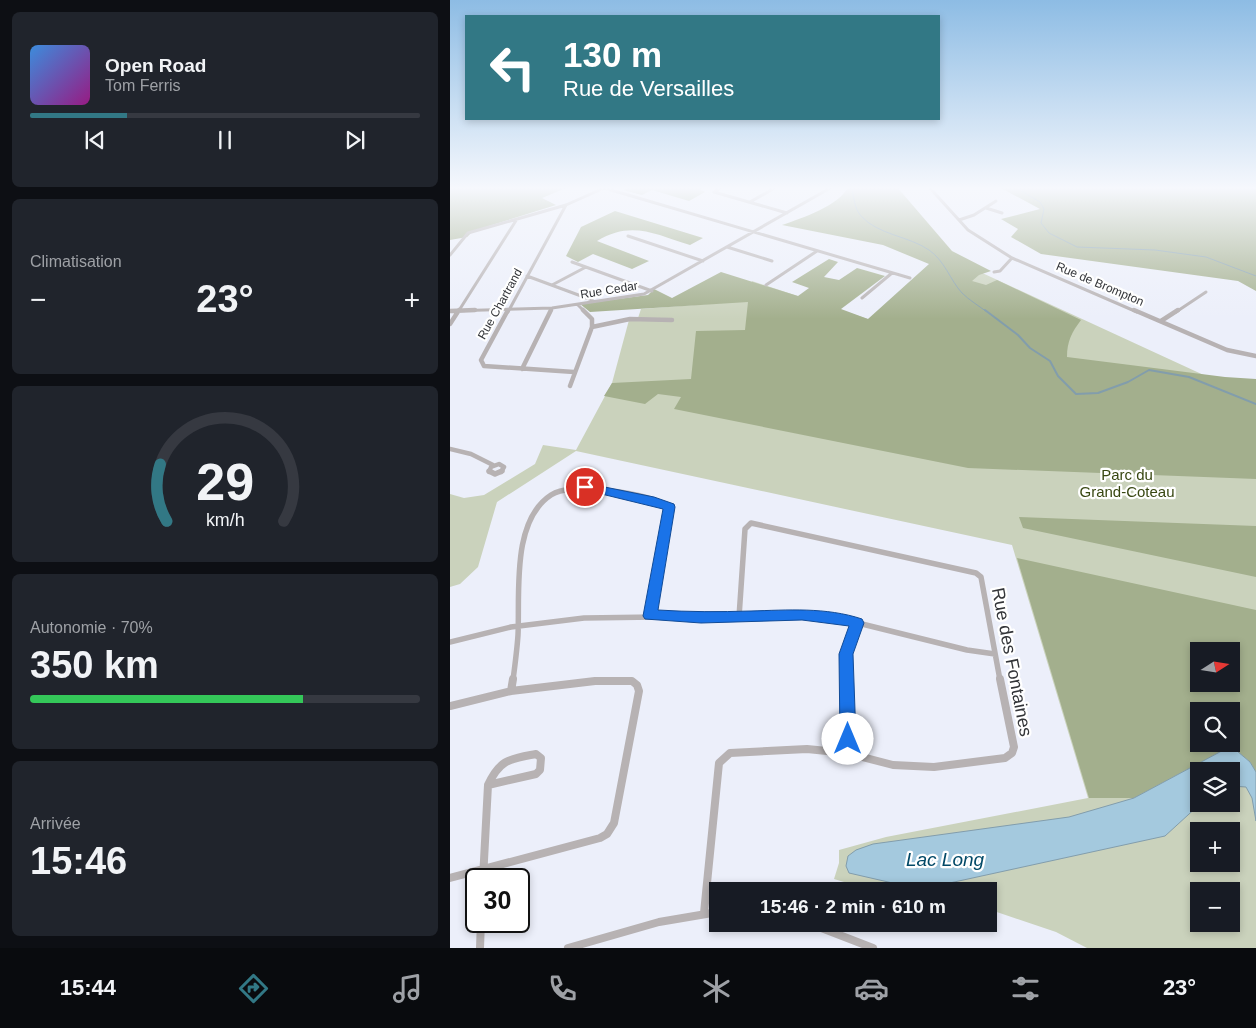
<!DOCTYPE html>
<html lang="fr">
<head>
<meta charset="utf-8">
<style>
	:root { --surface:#171b24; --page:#20242c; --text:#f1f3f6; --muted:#9ea1a6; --line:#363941; --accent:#327885 }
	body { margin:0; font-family:Helvetica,sans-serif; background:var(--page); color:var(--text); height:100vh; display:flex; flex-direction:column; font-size:19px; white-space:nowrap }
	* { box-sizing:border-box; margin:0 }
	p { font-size:16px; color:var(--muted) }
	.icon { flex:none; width:28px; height:28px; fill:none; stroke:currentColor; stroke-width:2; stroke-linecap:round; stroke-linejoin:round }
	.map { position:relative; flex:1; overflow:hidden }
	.panel { display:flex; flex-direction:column; gap:12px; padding:12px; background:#0d0f14; width:450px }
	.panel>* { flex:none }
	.hud { position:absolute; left:15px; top:15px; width:475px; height:105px; border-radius:0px; box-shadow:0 2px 8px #0003; background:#327885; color:#fff; overflow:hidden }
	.needle { width:32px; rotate:78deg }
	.tools { position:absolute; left:740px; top:642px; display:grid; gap:10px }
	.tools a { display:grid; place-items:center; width:50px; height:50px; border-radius:0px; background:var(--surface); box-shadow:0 2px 8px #0003; font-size:25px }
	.speed { position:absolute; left:15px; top:868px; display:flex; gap:10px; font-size:25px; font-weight:700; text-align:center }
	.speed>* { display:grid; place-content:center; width:65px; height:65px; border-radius:50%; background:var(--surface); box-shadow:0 2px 8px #0003; line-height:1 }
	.speed .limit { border:2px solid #111; border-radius:8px; background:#fff; color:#111 }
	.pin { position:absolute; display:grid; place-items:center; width:42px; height:42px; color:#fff; margin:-21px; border:2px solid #fff; border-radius:50%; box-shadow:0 1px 5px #0007 }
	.me { position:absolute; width:55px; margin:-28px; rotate:0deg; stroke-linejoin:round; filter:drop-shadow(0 0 4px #0008) }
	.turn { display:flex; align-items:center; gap:18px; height:105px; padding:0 15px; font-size:22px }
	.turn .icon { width:65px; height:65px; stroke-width:2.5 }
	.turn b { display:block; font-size:35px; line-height:42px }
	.big { font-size:38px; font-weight:700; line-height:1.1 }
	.panel .widget { flex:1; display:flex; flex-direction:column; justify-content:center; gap:8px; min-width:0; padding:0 18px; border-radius:8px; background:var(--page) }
	.panel .dial { align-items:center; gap:0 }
	.dial svg { height:130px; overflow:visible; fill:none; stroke:var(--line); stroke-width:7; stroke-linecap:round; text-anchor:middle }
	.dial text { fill:var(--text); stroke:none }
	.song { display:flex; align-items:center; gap:15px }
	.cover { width:60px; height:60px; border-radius:8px; background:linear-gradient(135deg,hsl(210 70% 55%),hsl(310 70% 35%)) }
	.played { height:5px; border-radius:2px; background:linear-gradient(90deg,var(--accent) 25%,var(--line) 25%) }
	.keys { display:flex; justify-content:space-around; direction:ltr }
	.heat { display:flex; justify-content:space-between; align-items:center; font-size:28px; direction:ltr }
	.charge { height:8px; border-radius:4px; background:linear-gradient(90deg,#34c759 70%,var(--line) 0) }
	.trip { position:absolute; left:259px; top:882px; width:288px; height:50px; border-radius:0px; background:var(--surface); box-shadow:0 2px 8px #0003; font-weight:700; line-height:50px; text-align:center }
	.tab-bar { display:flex; height:80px; justify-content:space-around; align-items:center; background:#090b0e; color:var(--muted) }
	.tab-bar .icon { width:35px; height:35px }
	.tab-bar .on { color:var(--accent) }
	.tab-bar b { font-size:22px; color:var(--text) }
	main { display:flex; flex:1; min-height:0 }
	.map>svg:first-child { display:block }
	.green { fill:#cad2bc; fill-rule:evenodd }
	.forest { fill:#a3af8d; fill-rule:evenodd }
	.water { fill:#a4c9de; stroke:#829dac }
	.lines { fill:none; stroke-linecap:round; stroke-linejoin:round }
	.stream-far1 { stroke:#829dac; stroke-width:1 }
	.stream { stroke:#829dac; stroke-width:2 }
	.street-far3 { stroke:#b7b2b3; stroke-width:3 }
	.street-far2 { stroke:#b7b2b3; stroke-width:4.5 }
	.street-far1 { stroke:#b7b2b3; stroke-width:5.5 }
	.street { stroke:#b7b2b3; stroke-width:8 }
	.route { fill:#1a73e8; stroke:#114b97 }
	.labels { text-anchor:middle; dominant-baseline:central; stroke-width:4.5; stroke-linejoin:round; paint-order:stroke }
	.far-street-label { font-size:12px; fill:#333539; stroke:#fff }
	.park-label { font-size:15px; fill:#384711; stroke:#fff }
	.near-street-label { font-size:18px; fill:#333539; stroke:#fff }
	.near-water-label { font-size:19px; font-style:italic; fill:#024967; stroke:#fff }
</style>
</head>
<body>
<main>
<section class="panel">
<div class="widget">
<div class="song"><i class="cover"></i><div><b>Open Road</b><p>Tom Ferris</p></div></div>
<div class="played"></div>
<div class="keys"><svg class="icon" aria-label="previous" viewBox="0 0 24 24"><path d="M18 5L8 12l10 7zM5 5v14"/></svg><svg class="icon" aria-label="pause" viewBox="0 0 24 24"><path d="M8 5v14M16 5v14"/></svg><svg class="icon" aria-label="next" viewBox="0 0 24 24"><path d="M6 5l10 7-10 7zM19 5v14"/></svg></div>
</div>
<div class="widget"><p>Climatisation</p>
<div class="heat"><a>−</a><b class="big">23°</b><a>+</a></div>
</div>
<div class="widget dial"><svg viewBox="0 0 100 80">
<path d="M14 69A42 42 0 1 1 86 69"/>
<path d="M14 69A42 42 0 0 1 10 34" stroke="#327885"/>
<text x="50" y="56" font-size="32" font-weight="700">29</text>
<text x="50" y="72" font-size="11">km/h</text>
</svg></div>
<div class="widget"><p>Autonomie · 70%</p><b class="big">350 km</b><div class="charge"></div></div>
<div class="widget"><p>Arrivée</p><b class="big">15:46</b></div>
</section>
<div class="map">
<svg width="806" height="948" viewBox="0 0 806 948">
	<rect width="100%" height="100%" fill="#eceffa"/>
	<path class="green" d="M502,259L758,377L806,381V948H637L606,932L538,909V891H485L475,888L462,891H424L384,879L389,863V850L436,837L638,798L562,545L126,451L47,502L28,567L10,584L0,587V494L14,498L34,495L85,464L93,445L126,450L162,383L179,320L188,318L191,309L298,301L302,281L418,319ZM749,651H781V684H749ZM749,711H781V744H749ZM749,771H781V804H749ZM749,831H781V864H749ZM749,891H781V924H749Z"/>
	<path class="forest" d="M0,187H112L116,188L92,198L106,205L23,231L17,237L0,240Z
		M180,187H253L250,189L255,192L239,201L202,190L192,195L173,190Z
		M398,187H447L502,251L541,271L529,275L522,281L536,285L547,280L631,320C622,332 617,341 617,357L775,377L806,379V479L518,468L224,409L231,397L208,394L195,404L154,396L162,383L241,379L246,331L295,330L298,302L140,312L130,304L198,295L204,289L222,298L271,272L348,296L359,288L342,282L379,259L388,262L374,277L389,280L407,268L435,276L391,309L418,319L479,264L433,245L332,225C352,218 389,206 398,187Z
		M549,187H806V291L788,281L591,254L561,237L568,229L551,219L590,209Z
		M165,211L253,238L240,245C205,234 181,220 147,241L199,261L182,269L143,254L128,262L116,256L131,227Z
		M569,517L806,526V577L573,528Z
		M567,558L806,610V772L800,762L781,746L684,798H639ZM749,651H781V684H749ZM749,711H781V744H749Z"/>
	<path class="water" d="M781,746L800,762L806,772V821L802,798L796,787L781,786V771H749L750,804L715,836L495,884L460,887L399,873L396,866L398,856L406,850L423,844L619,817L684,798Z"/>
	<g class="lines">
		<path class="stream-far1" d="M402,187C404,197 404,208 411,216C428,235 459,236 479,250C495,261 500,280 512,293C519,300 529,306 537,312
			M565,187L590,202L594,209L591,223L599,233L627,247L705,250L756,257L806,276"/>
		<path class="stream" d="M535,310L568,335L580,348L600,361L608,376L626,394L648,393L678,382L699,370L739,377L806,404"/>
		<path class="street-far3" d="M151,187L460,278
			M479,187L518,230L562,258L687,312
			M264,192L337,213
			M264,192L272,187
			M300,202L323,189
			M536,208L552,213
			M509,220L524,215L546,201
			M178,236L253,261
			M277,247L322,261
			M0,255L18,233L116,205L154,188
			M122,262L202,291
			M544,272L550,271L562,258
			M77,276L142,300
			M102,285L136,267
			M316,285L367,251
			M412,298L442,273
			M128,305L135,312
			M0,311L102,308L194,294L382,187
			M8,312L67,219
			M58,312L116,205
			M100,312L102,308
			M726,312L756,292"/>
		<path class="street-far2" d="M58,310L31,360L34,366L124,372
			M684,310L777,350L806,356
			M0,311L25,310
			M711,321L728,310
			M0,324L9,310
			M142,327L180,319L222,320
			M72,369L101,310
			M120,386L142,327V319L133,310
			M0,449L21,454L43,465
			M39,472L41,467L49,464L54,467L51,472"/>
		<path class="street-far1" d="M39,471L45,474L52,471
			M289,617L295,529L301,523L526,573L531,577L550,680
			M0,642L61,627L134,618L352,615L404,622L517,650L545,654
			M63,680C65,665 67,650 68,635C70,594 61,521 101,495C114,487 131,489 145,490C169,491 199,495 219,507L200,615
			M396,680V654L407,623"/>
		<path class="street" d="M396,679L397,753
			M61,691L63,679
			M0,706L61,691L145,681H182L187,685L189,691L164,823L157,834L150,838L0,878
			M86,754L91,758L90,770L86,774L38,785C50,759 60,759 86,754Z
			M33,879L38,785
			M254,913L269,763L280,753L357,749L397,753L443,765L484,767L555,758L562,753L564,747L550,679
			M361,924L423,948
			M30,948L31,921
			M118,948L209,922L268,912"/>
	</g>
	<linearGradient id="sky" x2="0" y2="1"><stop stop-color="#8dbce4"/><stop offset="0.59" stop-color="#f6f8fd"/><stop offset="1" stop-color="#f6f8fd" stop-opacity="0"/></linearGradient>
	<rect width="806" height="319" fill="url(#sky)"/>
	<path class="route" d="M135,483L204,497L224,504L225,507L208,610C239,612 269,612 301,611C338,610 376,607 412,619L414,623L403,654L406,739L403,744L398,746L392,744L390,739L389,654L399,626L352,620L251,623L195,619L193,616L213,509L131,489V484Z"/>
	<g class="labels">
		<g class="far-street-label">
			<text transform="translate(650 284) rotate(23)">Rue de Brompton</text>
			<text transform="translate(159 290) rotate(-9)">Rue Cedar</text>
			<text transform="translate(50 304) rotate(-61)">Rue Chartrand</text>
		</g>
		<g class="park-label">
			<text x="677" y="474">Parc du<tspan x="677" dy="17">Grand-Coteau</tspan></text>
		</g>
		<g class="near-street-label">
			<text transform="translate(562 662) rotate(79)">Rue des Fontaines</text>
		</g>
		<g class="near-water-label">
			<text x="495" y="859">Lac Long</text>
		</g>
	</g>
</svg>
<div class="tools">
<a><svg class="needle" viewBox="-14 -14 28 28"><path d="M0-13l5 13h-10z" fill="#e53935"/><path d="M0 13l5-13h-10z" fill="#9ea1a6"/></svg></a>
<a><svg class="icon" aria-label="search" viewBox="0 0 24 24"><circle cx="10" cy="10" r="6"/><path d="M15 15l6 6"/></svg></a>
<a><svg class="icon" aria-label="layers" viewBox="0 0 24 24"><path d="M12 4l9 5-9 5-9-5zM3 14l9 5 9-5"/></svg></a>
<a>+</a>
<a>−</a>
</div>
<div class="speed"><div class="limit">30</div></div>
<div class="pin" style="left:135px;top:487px;background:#d93025"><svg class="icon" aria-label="arrive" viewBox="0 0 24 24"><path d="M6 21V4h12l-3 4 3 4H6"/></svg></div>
<svg class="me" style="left:398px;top:739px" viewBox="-20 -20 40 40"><circle r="19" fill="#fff"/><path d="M0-13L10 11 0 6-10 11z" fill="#1a73e8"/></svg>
<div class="trip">15:46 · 2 min · 610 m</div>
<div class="hud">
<div class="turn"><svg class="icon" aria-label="left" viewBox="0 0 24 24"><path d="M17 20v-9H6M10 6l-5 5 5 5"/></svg><div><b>130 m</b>Rue de Versailles</div></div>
</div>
</div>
</main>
<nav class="tab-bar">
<b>15:44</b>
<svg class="icon on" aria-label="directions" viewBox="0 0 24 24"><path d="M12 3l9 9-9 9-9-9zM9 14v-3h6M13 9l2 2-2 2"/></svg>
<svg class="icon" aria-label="music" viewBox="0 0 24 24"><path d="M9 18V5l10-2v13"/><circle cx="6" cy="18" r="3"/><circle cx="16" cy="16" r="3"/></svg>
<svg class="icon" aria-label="phone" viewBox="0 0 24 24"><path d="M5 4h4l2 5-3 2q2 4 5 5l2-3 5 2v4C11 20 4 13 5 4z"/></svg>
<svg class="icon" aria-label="climate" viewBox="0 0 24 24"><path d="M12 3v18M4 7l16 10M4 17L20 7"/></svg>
<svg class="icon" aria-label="car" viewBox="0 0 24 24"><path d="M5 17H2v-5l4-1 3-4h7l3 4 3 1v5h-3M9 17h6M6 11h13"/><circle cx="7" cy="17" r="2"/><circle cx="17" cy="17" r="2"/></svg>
<svg class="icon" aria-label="filters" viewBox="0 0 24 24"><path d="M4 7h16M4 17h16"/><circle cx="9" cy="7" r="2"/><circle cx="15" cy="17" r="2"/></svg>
<b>23°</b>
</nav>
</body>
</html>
